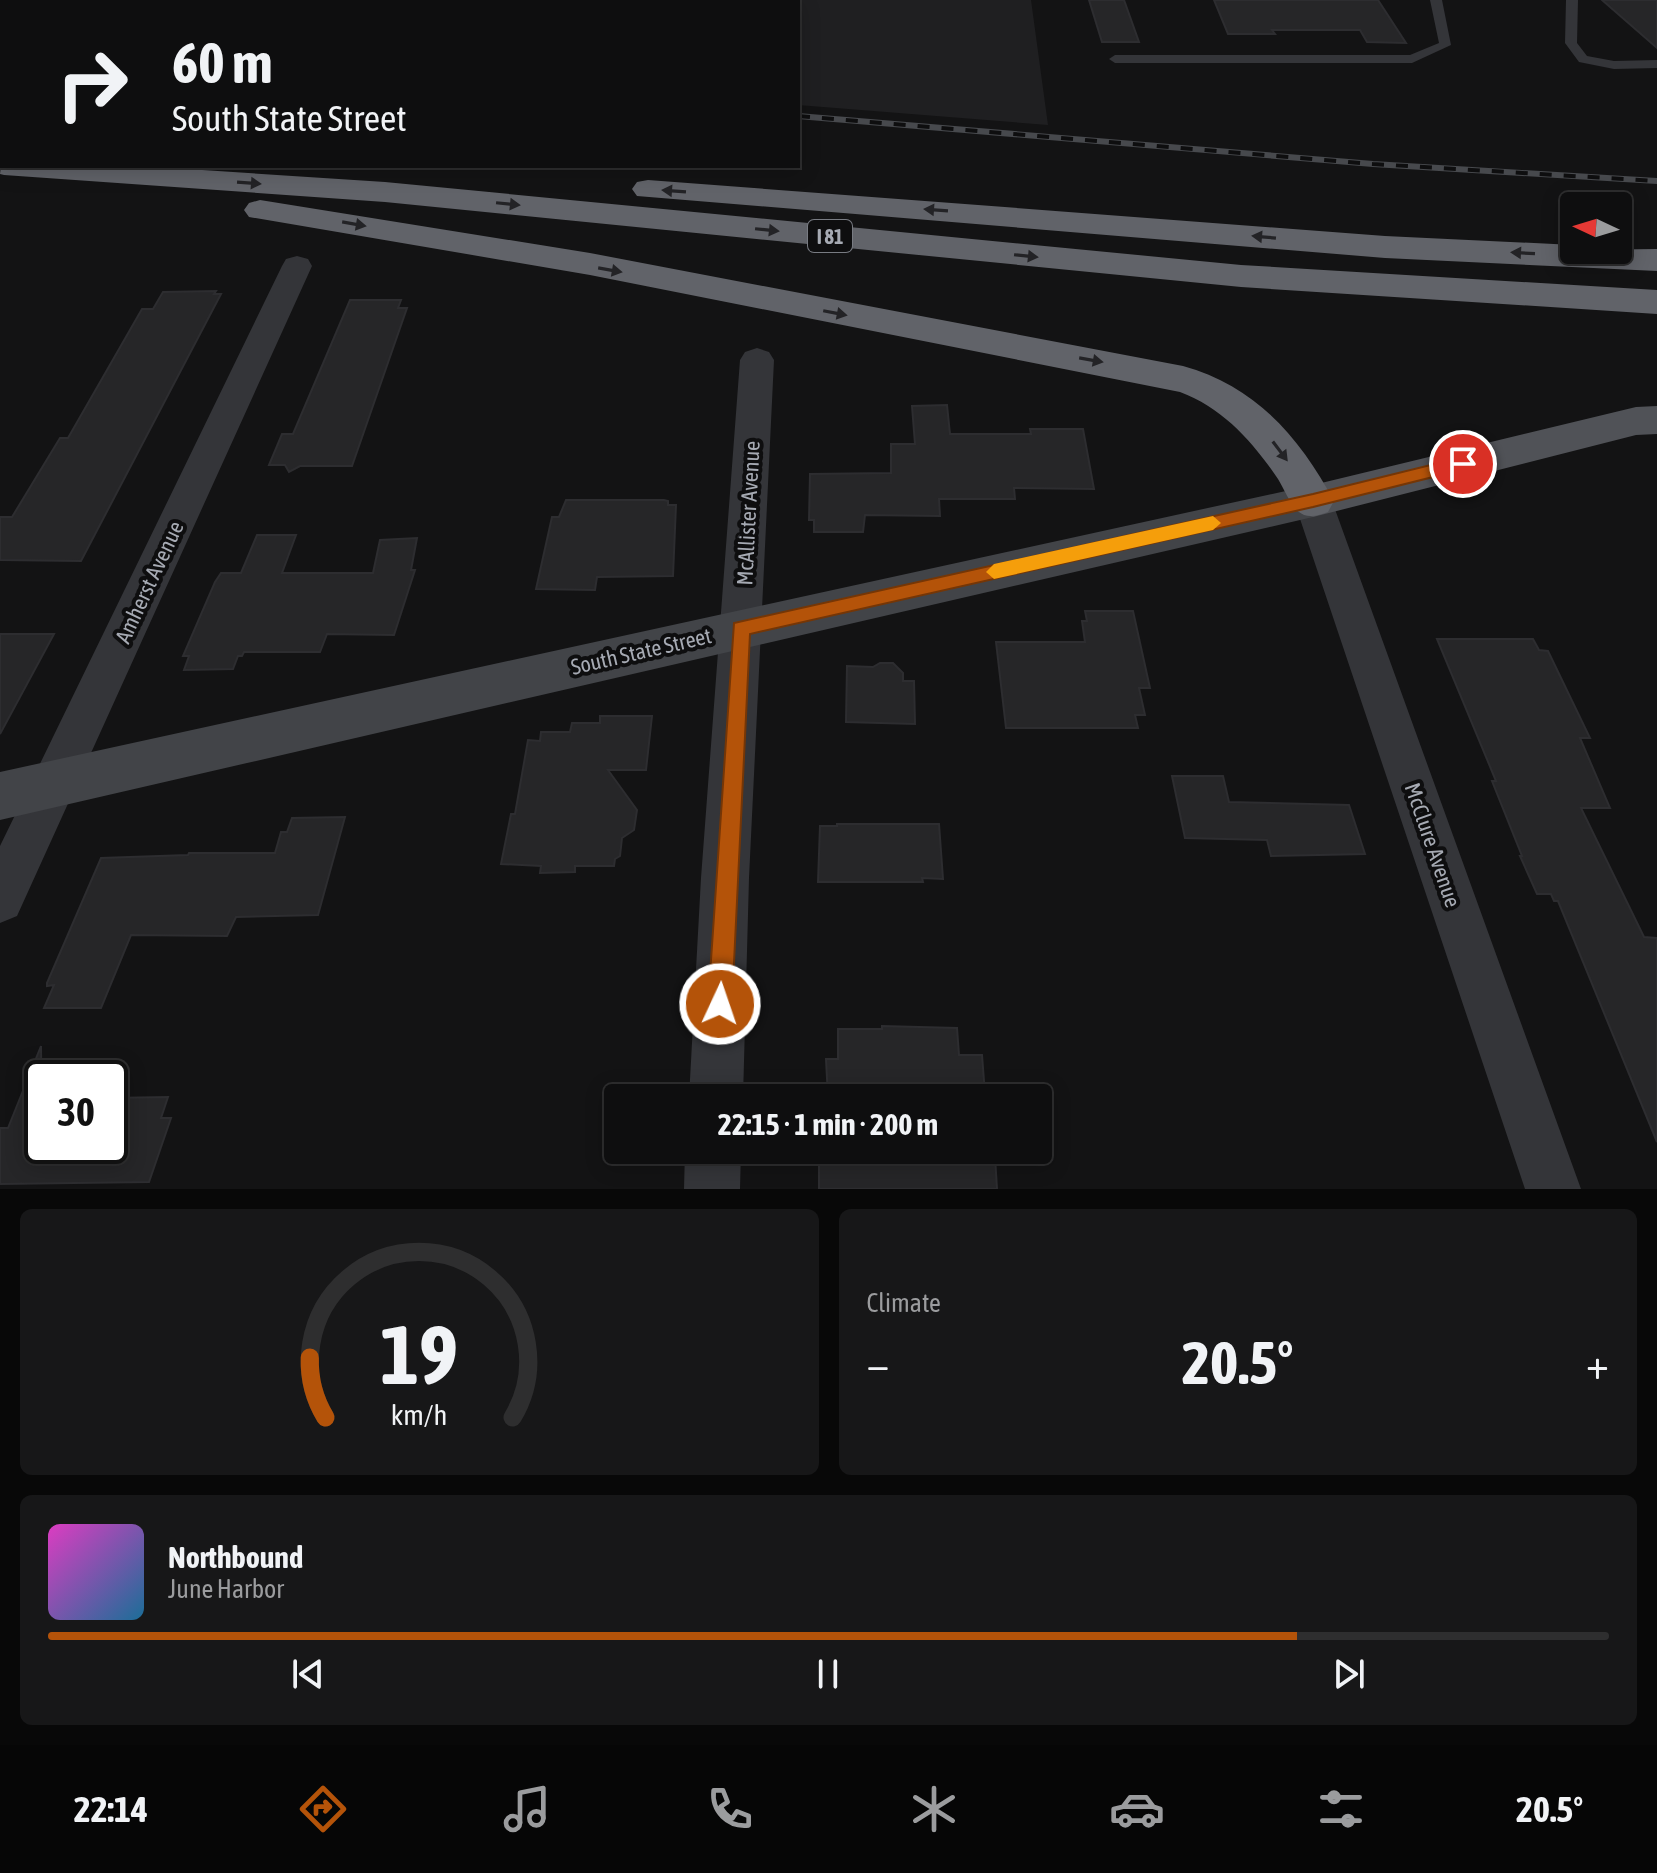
<!DOCTYPE html>
<html lang="en">
<head>
<meta charset="utf-8">
<style>
	:root { --surface:#0e0e0f; --page:#171718; --text:#f1f3f6; --muted:#9b9c9e; --line:#2e2e2f; --accent:#b45309 }
	body { margin:0; font-family:"Asap Condensed",sans-serif; background:var(--page); color:var(--text); height:100vh; display:flex; flex-direction:column; font-size:30px; white-space:nowrap }
	* { box-sizing:border-box; margin:0 }
	p { font-size:26px; color:var(--muted) }
	.icon { flex:none; width:44px; height:44px; fill:none; stroke:currentColor; stroke-width:2; stroke-linecap:round; stroke-linejoin:round }
	.map { position:relative; height:1189px; overflow:hidden }
	.sheet { display:flex; flex-direction:column; gap:20px; padding:20px; background:#080808; flex:1 }
	.sheet>* { flex:none }
	.banner { position:absolute; left:0px; top:0px; width:800px; height:168px; box-shadow:0 4px 20px #0003,0 0 0 2px var(--line); background:#0e0e0f; color:var(--text); overflow:hidden }
	.needle { width:52px; rotate:274deg }
	.fabs { position:absolute; left:1560px; top:192px; display:grid; gap:16px }
	.fabs a { display:grid; place-items:center; width:72px; height:72px; border-radius:8px; background:var(--surface); box-shadow:0 4px 20px #0003,0 0 0 2px var(--line); font-size:40px }
	.speed { position:absolute; left:24px; top:1060px; display:flex; gap:16px; font-size:40px; font-weight:700; text-align:center }
	.speed>* { display:grid; place-content:center; width:104px; height:104px; border-radius:50%; background:var(--surface); box-shadow:0 4px 20px #0003,0 0 0 2px var(--line); line-height:1 }
	.speed .limit { border:4px solid #111; border-radius:12px; background:#fff; color:#111 }
	.pin { position:absolute; display:grid; place-items:center; width:68px; height:68px; color:#fff; margin:-34px; border:4px solid #fff; border-radius:50%; box-shadow:0 2px 8px #0007 }
	.me { position:absolute; width:88px; margin:-44px; rotate:3deg; stroke-linejoin:round; filter:drop-shadow(0 0 6px #0008) }
	.turn { display:flex; align-items:center; gap:28px; height:168px; padding:0 40px; font-size:36px }
	.turn .icon { width:104px; height:104px; stroke-width:2.5 }
	.turn b { display:block; font-size:56px; line-height:68px }
	.big { font-size:60px; font-weight:700; line-height:1.1 }
	.sheet .tile { flex:1; display:flex; flex-direction:column; justify-content:center; gap:12px; min-width:0; padding:0 28px; border-radius:12px; background:var(--page) }
	.sheet .dial { align-items:center; gap:0 }
	.dial svg { height:208px; overflow:visible; fill:none; stroke:var(--line); stroke-width:7; stroke-linecap:round; text-anchor:middle }
	.dial text { fill:var(--text); stroke:none }
	.song { display:flex; align-items:center; gap:24px }
	.cover { width:96px; height:96px; border-radius:12px; background:linear-gradient(135deg,hsl(310 70% 55%),hsl(200 70% 35%)) }
	.played { height:8px; border-radius:4px; background:linear-gradient(90deg,var(--accent) 80%,var(--line) 80%) }
	.keys { display:flex; justify-content:space-around; direction:ltr }
	.heat { display:flex; justify-content:space-between; align-items:center; font-size:44px; direction:ltr }
	.sheet .tiles { flex:1; display:grid; gap:20px; grid-template-columns:1fr 1fr }
	.tile:last-child { grid-column:span 2 }
	.trip { position:absolute; left:604px; top:1084px; width:448px; height:80px; border-radius:8px; background:var(--surface); box-shadow:0 4px 20px #0003,0 0 0 2px var(--line); font-weight:700; line-height:80px; text-align:center }
	.tabs { display:flex; height:128px; justify-content:space-around; align-items:center; background:#060606; color:var(--muted) }
	.tabs .icon { width:56px; height:56px }
	.tabs .selected { color:var(--accent) }
	.tabs b { font-size:36px; color:var(--text) }
	.map>svg:first-child { display:block }
	.built { fill:#1f1f21 }
	.building { fill:#262628; stroke:#2d2d30; stroke-width:2 }
	.lines { fill:none; stroke-linecap:round; stroke-linejoin:round }
	.lane { fill:#343539; fill-rule:evenodd }
	.street { fill:#343539; fill-rule:evenodd }
	.secondary { fill:#424448; fill-rule:evenodd }
	.primary { fill:#505257; fill-rule:evenodd }
	.highway { fill:#616369; fill-rule:evenodd }
	.rail-casing { stroke:#47494d; stroke-width:6 }
	.rail { stroke:#0e0e0f; stroke-width:4; stroke-dasharray:12; stroke-linecap:butt }
	.oneway { fill:#232326 }
	.route { fill:#b45309; stroke:#753606; stroke-width:2 }
	.slow { fill:#f59e0b }
	.labels { text-anchor:middle; dominant-baseline:central; stroke-width:8; stroke-linejoin:round; paint-order:stroke }
	.shield { fill:#0e0e0f; stroke:#787b82; stroke-width:2 }
	.shield-label { font-size:20px; font-weight:bold; fill:#a6aab3 }
	.street-label { font-size:22px; fill:#a6aab3; stroke:#0e0e0f }
</style>
</head>
<body>
<div class="map">
<svg width="1657" height="1189" viewBox="0 0 1657 1189">
	<rect width="100%" height="100%" fill="#131314"/>
	<path class="built" d="M126,0H1031L1048,125L798,105V2H124Z"/>
	<path class="building" d="M1089,0H1124L1139,42H1102Z
		M1214,0H1378L1406,43L1367,42L1360,30H1272L1275,34H1228Z
		M1602,0H1657V48Z
		M216,291L214,294H221L81,561L0,560V517H12L60,438H68L142,309H153L163,292Z
		M350,300H401L398,308H407L352,466H300L289,472L285,465H269L282,434H293Z
		M947,405L950,434H1031L1030,429H1083L1094,489L1014,488L1015,499H939L940,516L865,515L863,532H814V520H809L810,474L891,473V444H915L912,406Z
		M566,500H664L668,501V505H676L673,576L597,577L595,590L536,589L552,517H559Z
		M257,535H296L282,573H373L380,540L417,538L411,570H415L394,635L327,634L320,652H244L242,656H238L233,669L184,670L189,656H183L215,582L221,573H241Z
		M1085,611H1133L1150,688H1139L1145,715H1135L1138,728H1006L996,642H1085L1082,621H1087Z
		M0,634H54L0,734Z
		M1437,639H1533L1539,650L1548,651L1590,738H1580L1610,808H1581L1644,937L1657,938V1142L1558,901H1554L1551,894H1537L1520,856H1522L1492,781H1496Z
		M880,663H893L903,673V681H914L915,724L846,722L847,666L873,667Z
		M600,716H652L646,770H608L637,810L634,830L622,838L620,856L615,859L614,866H575V872L540,873L541,866L501,864L511,814H515L528,740L540,741L541,732H570L572,723H600Z
		M1172,776H1223L1229,802L1349,805L1365,854L1271,856L1267,840L1185,838Z
		M345,817L318,915L236,917L227,936L131,935L101,1008H44L54,985L47,986V983L101,858L188,855L189,853H275L281,832H287L292,818Z
		M837,824H939L943,879L922,878L923,882H818L820,826H837Z
		M882,1026L957,1028L959,1055H982L985,1094H962V1098H828L826,1059H838V1029H882Z
		M41,1046L42,1146H110V1098L168,1097L161,1118H171L149,1182L0,1184V1128H8Z
		M828,1150H962V1155L995,1156L997,1189H819V1153H828Z"/>
	<g class="lines">
		<path class="lane" d="M1430,0H1442L1451,45L1412,63H1115L1109,59L1115,55H1410L1439,43Z
			M1566,0H1578L1577,43L1587,56L1614,61L1657,60V68L1614,69L1579,62L1565,43Z"/>
		<path class="street" d="M297,256L308,259L312,266L17,916L0,923V846L282,266L286,259Z
			M757,348L769,352L774,360L749,878L743,1098H689L701,878L740,360L745,352Z
			M1313,486L1326,491L1332,501L1581,1189H1525L1294,501L1300,491Z
			M685,1150H741L740,1189H684Z"/>
		<path class="secondary" d="M1313,485L1328,490L1334,501L1328,512L1313,517L0,820V772Z"/>
		<path class="primary" d="M1657,406V434L1636,435L1313,517L1298,512L1292,501L1298,490L1313,485L1636,407Z"/>
		<path class="highway" d="M2,157V166H141L385,182L1241,265L1657,290V314L1241,287L385,202L4,175L0,174Z
			M648,180L1385,236L1574,245V250L1657,249V271L1385,258L637,196L632,189L637,182Z
			M260,200L590,253L1183,366C1255,386 1299,436 1334,501L1328,512C1318,516 1306,519 1298,511C1290,504 1284,489 1278,479C1253,442 1223,408 1180,392L590,275L249,217L244,210L249,203Z"/>
		<g class="rail-casing">
			<path id="rail" d="M798,116L1373,164L1657,181"/>
		</g>
		<use href="#rail" class="rail"/>
	</g>
	<defs><path id="oneway-solid" d="M-6-.8H1V-3.2L6.5 0L1 3.2V.8H-6Z" transform="scale(2)"/></defs>
	<g class="oneway">
		<use href="#oneway-solid" transform="translate(249 183) rotate(4)"/>
		<use href="#oneway-solid" transform="translate(674 191) rotate(-176)"/>
		<use href="#oneway-solid" transform="translate(508 204) rotate(6)"/>
		<use href="#oneway-solid" transform="translate(936 210) rotate(-176)"/>
		<use href="#oneway-solid" transform="translate(354 224) rotate(10)"/>
		<use href="#oneway-solid" transform="translate(767 230) rotate(6)"/>
		<use href="#oneway-solid" transform="translate(1264 237) rotate(-175)"/>
		<use href="#oneway-solid" transform="translate(1523 253) rotate(-177)"/>
		<use href="#oneway-solid" transform="translate(1026 256) rotate(6)"/>
		<use href="#oneway-solid" transform="translate(610 270) rotate(10)"/>
		<use href="#oneway-solid" transform="translate(835 313) rotate(11)"/>
		<use href="#oneway-solid" transform="translate(1091 360) rotate(10)"/>
		<use href="#oneway-solid" transform="translate(1280 451) rotate(53)"/>
	</g>
	<path class="route" d="M1463,457L1472,464L1469,468L1313,507L750,634L732,1004L728,1012L720,1015L712,1012L708,1004L734,623L1313,494Z"/>
	<path class="slow" d="M1213,516L1221,523L1213,530L994,579L986,572L994,564Z"/>
	<g class="labels">
		<rect class="shield" x="808" y="220" width="44" height="32" rx="6"/>
		<g class="shield-label">
			<text x="830" y="236">I 81</text>
		</g>
		<g class="street-label">
			<text transform="translate(748 513) rotate(-87)">McAllister Avenue</text>
			<text transform="translate(149 582) rotate(-65)">Amherst Avenue</text>
			<text transform="translate(641 651) rotate(-13)">South State Street</text>
			<text transform="translate(1433 845) rotate(71)">McClure Avenue</text>
		</g>
	</g>
</svg>
<div class="fabs">
<a><svg class="needle" viewBox="-14 -14 28 28"><path d="M0-13l5 13h-10z" fill="#e53935"/><path d="M0 13l5-13h-10z" fill="#9b9c9e"/></svg></a>
</div>
<div class="speed"><div class="limit">30</div></div>
<div class="pin" style="left:1463px;top:464px;background:#d93025"><svg class="icon" aria-label="arrive" viewBox="0 0 24 24"><path d="M6 21V4h12l-3 4 3 4H6"/></svg></div>
<svg class="me" style="left:720px;top:1004px" viewBox="-20 -20 40 40"><circle r="17" fill="#b45309" stroke="#fff" stroke-width="3"/><path d="M0-11L8 9 0 5-8 9z" fill="#fff"/></svg>
<div class="trip">22:15 · 1 min · 200 m</div>
<div class="banner">
<div class="turn"><svg class="icon" aria-label="right" viewBox="0 0 24 24"><path d="M7 20v-9h11M14 6l5 5-5 5"/></svg><div><b>60 m</b>South State Street</div></div>
</div>
</div>
<section class="sheet">
<div class="tiles">
<div class="tile dial"><svg viewBox="0 0 100 80">
<path d="M14 69A42 42 0 1 1 86 69"/>
<path d="M14 69A42 42 0 0 1 8 46" stroke="#b45309"/>
<text x="50" y="56" font-size="32" font-weight="700">19</text>
<text x="50" y="72" font-size="11">km/h</text>
</svg></div>
<div class="tile"><p>Climate</p>
<div class="heat"><a>−</a><b class="big">20.5°</b><a>+</a></div>
</div>
<div class="tile">
<div class="song"><i class="cover"></i><div><b>Northbound</b><p>June Harbor</p></div></div>
<div class="played"></div>
<div class="keys"><svg class="icon" aria-label="previous" viewBox="0 0 24 24"><path d="M18 5L8 12l10 7zM5 5v14"/></svg><svg class="icon" aria-label="pause" viewBox="0 0 24 24"><path d="M8 5v14M16 5v14"/></svg><svg class="icon" aria-label="next" viewBox="0 0 24 24"><path d="M6 5l10 7-10 7zM19 5v14"/></svg></div>
</div>
</div>
</section>
<nav class="tabs">
<b>22:14</b>
<svg class="icon selected" aria-label="directions" viewBox="0 0 24 24"><path d="M12 3l9 9-9 9-9-9zM9 14v-3h6M13 9l2 2-2 2"/></svg>
<svg class="icon" aria-label="music" viewBox="0 0 24 24"><path d="M9 18V5l10-2v13"/><circle cx="6" cy="18" r="3"/><circle cx="16" cy="16" r="3"/></svg>
<svg class="icon" aria-label="phone" viewBox="0 0 24 24"><path d="M5 4h4l2 5-3 2q2 4 5 5l2-3 5 2v4C11 20 4 13 5 4z"/></svg>
<svg class="icon" aria-label="climate" viewBox="0 0 24 24"><path d="M12 3v18M4 7l16 10M4 17L20 7"/></svg>
<svg class="icon" aria-label="car" viewBox="0 0 24 24"><path d="M5 17H2v-5l4-1 3-4h7l3 4 3 1v5h-3M9 17h6M6 11h13"/><circle cx="7" cy="17" r="2"/><circle cx="17" cy="17" r="2"/></svg>
<svg class="icon" aria-label="filters" viewBox="0 0 24 24"><path d="M4 7h16M4 17h16"/><circle cx="9" cy="7" r="2"/><circle cx="15" cy="17" r="2"/></svg>
<b>20.5°</b>
</nav>
</body>
</html>
